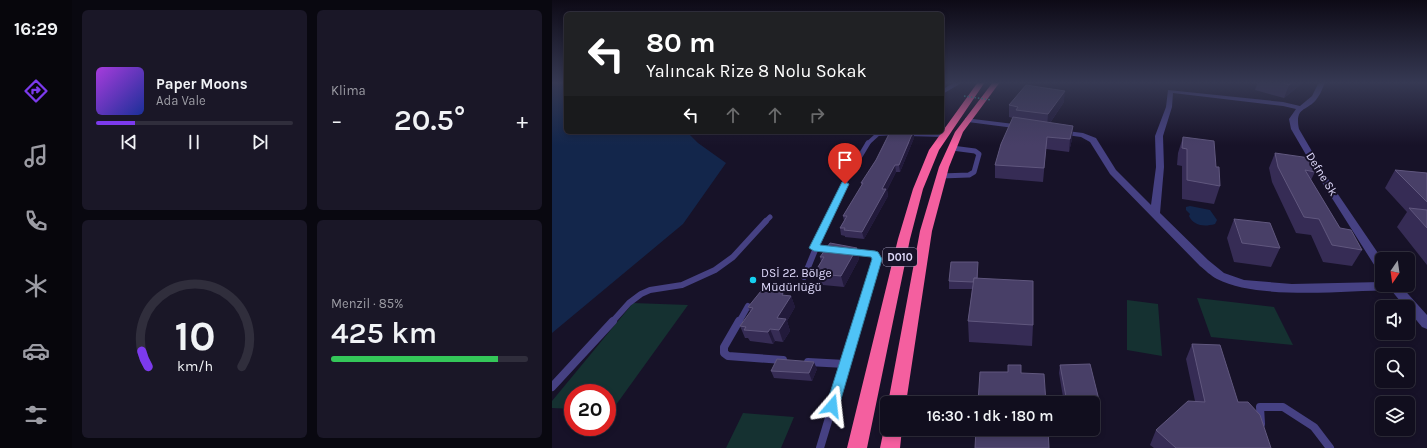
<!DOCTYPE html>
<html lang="tr">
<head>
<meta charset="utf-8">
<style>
	:root { --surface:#110e1e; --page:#1a1727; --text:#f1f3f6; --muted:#9c9ca4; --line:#302e3c; --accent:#7c3aed }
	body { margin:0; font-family:Karla,sans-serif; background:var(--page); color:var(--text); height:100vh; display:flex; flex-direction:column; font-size:15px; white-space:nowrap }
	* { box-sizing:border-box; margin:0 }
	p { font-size:13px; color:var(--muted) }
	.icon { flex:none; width:22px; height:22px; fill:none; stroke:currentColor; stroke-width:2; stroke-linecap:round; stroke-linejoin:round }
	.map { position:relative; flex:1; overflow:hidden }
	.drawer { display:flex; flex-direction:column; gap:10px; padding:10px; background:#090810; width:480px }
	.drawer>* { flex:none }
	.guide { position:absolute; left:12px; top:12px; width:380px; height:122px; border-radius:6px; box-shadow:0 2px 6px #0003,0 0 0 1px var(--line); background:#202124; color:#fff; overflow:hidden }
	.needle { width:26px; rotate:193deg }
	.tools { position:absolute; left:823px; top:252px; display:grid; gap:8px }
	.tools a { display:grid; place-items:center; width:40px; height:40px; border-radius:6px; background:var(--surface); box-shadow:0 2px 6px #0003,0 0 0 1px var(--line); font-size:20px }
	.speed { position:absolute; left:12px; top:384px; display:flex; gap:8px; font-size:20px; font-weight:700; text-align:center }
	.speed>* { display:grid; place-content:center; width:52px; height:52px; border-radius:50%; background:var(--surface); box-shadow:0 2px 6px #0003,0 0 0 1px var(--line); line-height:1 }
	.speed .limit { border:6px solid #d22; background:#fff; color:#111 }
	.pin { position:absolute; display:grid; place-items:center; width:34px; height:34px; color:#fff; margin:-41px -17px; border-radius:50% 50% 50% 0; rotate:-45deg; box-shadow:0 0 4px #0007 }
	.pin .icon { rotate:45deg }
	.me { position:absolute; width:44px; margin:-22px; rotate:17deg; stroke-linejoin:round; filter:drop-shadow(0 0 3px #0008) }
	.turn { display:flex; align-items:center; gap:14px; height:84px; padding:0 16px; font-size:18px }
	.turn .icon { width:52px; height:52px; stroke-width:2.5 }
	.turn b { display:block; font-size:28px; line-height:34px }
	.lanes { display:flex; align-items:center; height:38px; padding:0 16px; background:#0003; justify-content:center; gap:20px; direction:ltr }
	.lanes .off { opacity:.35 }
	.big { font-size:30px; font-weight:600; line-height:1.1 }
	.drawer .tile { flex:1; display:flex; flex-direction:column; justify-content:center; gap:6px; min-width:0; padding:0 14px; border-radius:6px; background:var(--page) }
	.drawer .dial { align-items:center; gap:0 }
	.dial svg { height:104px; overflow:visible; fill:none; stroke:var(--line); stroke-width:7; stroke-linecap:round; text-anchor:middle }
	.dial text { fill:var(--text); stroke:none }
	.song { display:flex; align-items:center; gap:12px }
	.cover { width:48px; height:48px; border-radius:6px; background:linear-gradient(135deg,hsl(280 70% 55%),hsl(230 70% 35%)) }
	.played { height:4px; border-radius:2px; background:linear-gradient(90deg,var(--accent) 20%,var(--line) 20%) }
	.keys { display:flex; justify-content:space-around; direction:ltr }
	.heat { display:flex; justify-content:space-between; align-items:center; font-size:22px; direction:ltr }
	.charge { height:6px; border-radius:3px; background:linear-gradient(90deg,#34c759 85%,var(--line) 0) }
	.drawer .tiles { flex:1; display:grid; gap:10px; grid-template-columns:repeat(2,1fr) }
	.trip { position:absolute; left:328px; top:396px; width:220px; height:40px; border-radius:6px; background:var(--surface); box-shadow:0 2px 6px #0003,0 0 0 1px var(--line); font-weight:600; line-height:40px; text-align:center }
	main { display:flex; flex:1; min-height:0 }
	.tabs { display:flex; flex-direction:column; width:72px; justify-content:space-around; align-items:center; background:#07060c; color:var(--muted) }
	.tabs .icon { width:28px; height:28px }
	.tabs .on { color:var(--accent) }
	.tabs b { font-size:18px; color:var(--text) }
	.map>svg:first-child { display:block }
	.green { fill:#153131 }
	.water { fill:#13264b }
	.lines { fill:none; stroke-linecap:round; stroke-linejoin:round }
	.lane-far3 { stroke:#464183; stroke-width:4 }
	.lane-far2 { stroke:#464183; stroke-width:5 }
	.lane-far1 { stroke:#464183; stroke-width:6 }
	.lane { stroke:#464183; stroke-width:8 }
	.street { fill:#464183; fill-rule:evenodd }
	.highway { fill:#f45f9f; fill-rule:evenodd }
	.path-bridge { stroke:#39b3b1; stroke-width:1.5; stroke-dasharray:1.5 2; stroke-linecap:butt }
	.wall { fill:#362c55 }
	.shaded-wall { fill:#221a3b }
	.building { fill:#483f67; stroke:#60577e }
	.route { fill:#4fc3f7; stroke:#337fa1 }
	.poi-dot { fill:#15cfef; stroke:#171228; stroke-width:1.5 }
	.labels { text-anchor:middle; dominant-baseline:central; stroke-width:4; stroke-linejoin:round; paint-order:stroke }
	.shield { fill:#171228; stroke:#a49fbd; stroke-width:1 }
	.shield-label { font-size:11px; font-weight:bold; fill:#e1dbfd }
	.street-label { font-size:12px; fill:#e1dbfd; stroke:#171228 }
	.poi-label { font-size:12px; fill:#e1dbfd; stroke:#171228; text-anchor:start }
</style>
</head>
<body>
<main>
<nav class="tabs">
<b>16:29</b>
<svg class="icon on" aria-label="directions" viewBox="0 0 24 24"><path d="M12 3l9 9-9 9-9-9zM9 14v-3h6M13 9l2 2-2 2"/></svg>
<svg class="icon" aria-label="music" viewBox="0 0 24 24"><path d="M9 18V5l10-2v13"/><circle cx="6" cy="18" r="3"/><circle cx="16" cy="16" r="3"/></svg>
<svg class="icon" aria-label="phone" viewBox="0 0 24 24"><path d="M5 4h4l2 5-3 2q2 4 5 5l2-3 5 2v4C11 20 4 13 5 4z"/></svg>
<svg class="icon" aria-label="climate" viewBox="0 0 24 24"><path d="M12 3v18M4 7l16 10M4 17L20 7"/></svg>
<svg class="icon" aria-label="car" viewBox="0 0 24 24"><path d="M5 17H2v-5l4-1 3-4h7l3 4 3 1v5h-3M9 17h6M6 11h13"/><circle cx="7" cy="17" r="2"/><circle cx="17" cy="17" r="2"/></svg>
<svg class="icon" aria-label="filters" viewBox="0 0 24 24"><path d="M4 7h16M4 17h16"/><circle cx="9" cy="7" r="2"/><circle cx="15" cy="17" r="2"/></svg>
</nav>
<section class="drawer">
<div class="tiles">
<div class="tile">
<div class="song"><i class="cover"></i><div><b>Paper Moons</b><p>Ada Vale</p></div></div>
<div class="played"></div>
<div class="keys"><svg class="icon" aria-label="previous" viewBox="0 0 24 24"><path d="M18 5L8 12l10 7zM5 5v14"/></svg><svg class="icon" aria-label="pause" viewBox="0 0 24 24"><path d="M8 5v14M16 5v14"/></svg><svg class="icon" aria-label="next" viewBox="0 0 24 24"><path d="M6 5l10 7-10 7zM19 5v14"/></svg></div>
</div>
<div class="tile"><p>Klima</p>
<div class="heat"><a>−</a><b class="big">20.5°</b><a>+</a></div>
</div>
<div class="tile dial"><svg viewBox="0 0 100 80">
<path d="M14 69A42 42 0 1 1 86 69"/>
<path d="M14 69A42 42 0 0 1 9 57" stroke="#7c3aed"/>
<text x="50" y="56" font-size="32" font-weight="700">10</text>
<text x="50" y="72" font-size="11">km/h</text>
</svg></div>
<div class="tile"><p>Menzil · 85%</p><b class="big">425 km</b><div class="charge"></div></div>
</div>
</section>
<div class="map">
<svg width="875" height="448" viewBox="0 0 875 448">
	<rect width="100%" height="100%" fill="#171228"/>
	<path class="green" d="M645,298L722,307L741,345L659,337Z
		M575,300L606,304L610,356L575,350Z
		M81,303L136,305L61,409H55V393H21V409L0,408V401Z
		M191,413L242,417L229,448H174Z"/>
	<path class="water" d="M0,82H14V132H135L146,143L174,163L131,224L0,333Z
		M638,206L658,210L665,220L663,224C652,227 642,226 637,216L638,214L634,210V207Z"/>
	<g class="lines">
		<path class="lane-far3" d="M390,92L407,82
			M355,134L391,135
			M315,144L326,134L345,133"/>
		<path class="lane-far2" d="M389,176L417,175L422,172L427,154L423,151L400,148
			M213,222L218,217
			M274,222L295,178L316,143"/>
		<path class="lane-far1" d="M262,248L280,250
			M298,252L323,254L325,259L306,322
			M252,277L275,221
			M60,322L77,303L89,294L98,290L130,285L163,270L181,257L214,221
			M187,322L196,306"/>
		<path class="lane" d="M187,321L172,347V353L176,356L231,360
			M256,362L293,364
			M0,387L61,321
			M709,424L708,407H731L762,427L778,448
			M268,448L306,321"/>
		<path class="street" d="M767,82H773C771,87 769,93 766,97C757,112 742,105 747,129L779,184L830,259V272L826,271L771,184L739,129L737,119L744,109L731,106L621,93L620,107L611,136L612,167L608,213L656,260L672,273L692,280L740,284L830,282V285H848L875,315V329L870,327L856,310V307H853L839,290C792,291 706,300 665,279C659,276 653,270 648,266L558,174L538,142L529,137L507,134L503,132L507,130L531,133L544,138L564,170L599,205L604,167L603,136L614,107L616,90L731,102L748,106L760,96Z
			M413,118L470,125L474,127L470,129L416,122H413Z"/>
		<path class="highway" d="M426,82H433L387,150L371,189L358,239L315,448H295L346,239L361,189L377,150Z
			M441,82H448L411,132L397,167L380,231L354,403H336L368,231L387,167L403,132Z
			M334,423L335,429H350L348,448H328L332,429Z"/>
		<path class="path-bridge" d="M412,96L439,100"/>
	</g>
	<path class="wall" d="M706,82H752L732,98L703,90Z
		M512,102L498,123L521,126L520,139L517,152L494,149L491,182L443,178V165L461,118L457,117V105Z
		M631,137L664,167L668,186L662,204L630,199V166L625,165L626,153Z
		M362,138L348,172H344L335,190L336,196L312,239L293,237V236L289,235L288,228L292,221L291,216L310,186L309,183Z
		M723,153L763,172L759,180L788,228L810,250L800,266L771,262L759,235L744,233L720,182L717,168Z
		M843,170L875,173V265L845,227L855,212L833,188Z
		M682,219L728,248L719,267L682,262L675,238Z
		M305,248L307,259L292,287L271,285L270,283H267L263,272L269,262L268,257Z
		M426,270V278L481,325L480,346L417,342L416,321L420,289H397V281Z
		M231,295L239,296L243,307L235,321L238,331L231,342L223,341L221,344L198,341L196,338H193L188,326L198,312L196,307Z
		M640,344L686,402L719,448H602L598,445L604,430L643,401L634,359Z
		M508,365L547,400L545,408H541V403H512L507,373Z
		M265,369L260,381L222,378L219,371Z"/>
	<path class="shaded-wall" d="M741,82H752L732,98L737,85Z
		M513,91L512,102L495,127L496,114Z
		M521,126L520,139L517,152L518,139Z
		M362,132V138L348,172L347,165Z
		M343,165L344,172L335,190L336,196L312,239L310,232L330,189Z
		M305,248L307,259L292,287L289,276Z
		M231,293L234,304L239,296L243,307L235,321L238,331L231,342L227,330L225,318L230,295Z
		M218,329L223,341L221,344L216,332Z
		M262,362L265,369L260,381L257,373Z"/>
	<path class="building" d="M728,82H741L737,85Z
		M474,85L513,91L496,114L464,110L466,107L457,105Z
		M461,117L521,126L518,139L495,137L492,168L443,165L449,144Z
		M338,132H361L347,165H343L330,189H334L310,232L292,230L293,228H288L295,216H291L311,183H309L324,160Z
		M631,137L662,141L664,167H667L668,186L635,180V149L630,148Z
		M723,153L758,158L763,172L753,170L788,228L799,230L810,250L780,245L767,219L752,217L726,167Z
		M843,170L875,173V202Z
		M857,208L875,210V228Z
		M682,219L718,223L728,248L690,243Z
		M278,243L305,248L289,276L268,274L269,272H263L272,257H268Z
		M399,262H426L425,278H422L421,282L397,281Z
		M422,278L481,281V325L416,321Z
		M209,291L231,293L230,295L239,296L225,318L234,319L227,330L218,329L216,332L192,330L194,327L188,326L201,308L196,307Z
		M640,344L668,345L686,402H696L708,415L719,448H624L604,430L636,401L653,402Z
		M225,359L262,362L257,373L219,371Z
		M538,364L547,400L515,402L508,365Z
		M456,365H469V373L492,374L494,403H426L428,372H456Z
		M424,429H496L497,448H423Z"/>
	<linearGradient id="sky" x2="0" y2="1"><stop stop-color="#0d0a16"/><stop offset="0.57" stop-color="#363953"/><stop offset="1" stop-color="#363953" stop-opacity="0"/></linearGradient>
	<rect width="875" height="145" fill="url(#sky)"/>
	<path class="route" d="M290,182H293L297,184L268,245L323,251L326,252L330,259L287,406L285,411L280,412L276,411L274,406L320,259L319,257L262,251L257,248Z"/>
	<circle class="poi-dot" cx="201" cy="280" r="4"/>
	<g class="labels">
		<rect class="shield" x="331" y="248" width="34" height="18" rx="3"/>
		<g class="shield-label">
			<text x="348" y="257">D010</text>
		</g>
		<g class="street-label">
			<text transform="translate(770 174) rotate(58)">Defne Sk</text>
		</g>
		<g class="poi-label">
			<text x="209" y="273">DSİ 22. Bölge<tspan x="209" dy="14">Müdürlüğü</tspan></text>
		</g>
	</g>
</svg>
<div class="tools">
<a><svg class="needle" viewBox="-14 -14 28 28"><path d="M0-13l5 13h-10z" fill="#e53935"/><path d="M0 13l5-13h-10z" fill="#9c9ca4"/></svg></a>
<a><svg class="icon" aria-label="sound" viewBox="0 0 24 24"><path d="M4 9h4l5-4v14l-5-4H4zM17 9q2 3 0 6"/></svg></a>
<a><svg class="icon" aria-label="search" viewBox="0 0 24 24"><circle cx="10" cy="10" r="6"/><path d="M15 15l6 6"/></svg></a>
<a><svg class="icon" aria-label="layers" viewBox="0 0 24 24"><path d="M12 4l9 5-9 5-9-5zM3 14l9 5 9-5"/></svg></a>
</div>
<div class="speed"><div class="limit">20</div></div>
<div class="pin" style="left:293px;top:184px;background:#d93025"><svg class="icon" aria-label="arrive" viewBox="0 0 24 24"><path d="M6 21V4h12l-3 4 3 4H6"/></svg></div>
<svg class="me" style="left:280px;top:406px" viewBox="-20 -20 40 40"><path d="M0-17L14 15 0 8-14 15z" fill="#4fc3f7" stroke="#fff" stroke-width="4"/></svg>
<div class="trip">16:30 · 1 dk · 180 m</div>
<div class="guide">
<div class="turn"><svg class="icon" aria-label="left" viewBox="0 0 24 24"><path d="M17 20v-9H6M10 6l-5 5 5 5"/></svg><div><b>80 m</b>Yalıncak Rize 8 Nolu Sokak</div></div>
<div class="lanes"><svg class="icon" aria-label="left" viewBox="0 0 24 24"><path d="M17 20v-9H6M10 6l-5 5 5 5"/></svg><svg class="icon off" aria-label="ahead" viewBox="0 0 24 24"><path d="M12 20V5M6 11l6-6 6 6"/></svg><svg class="icon off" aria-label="ahead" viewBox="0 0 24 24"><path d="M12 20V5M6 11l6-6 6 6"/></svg><svg class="icon off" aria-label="right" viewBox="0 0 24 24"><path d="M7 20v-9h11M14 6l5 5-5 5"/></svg></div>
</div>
</div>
</main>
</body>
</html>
